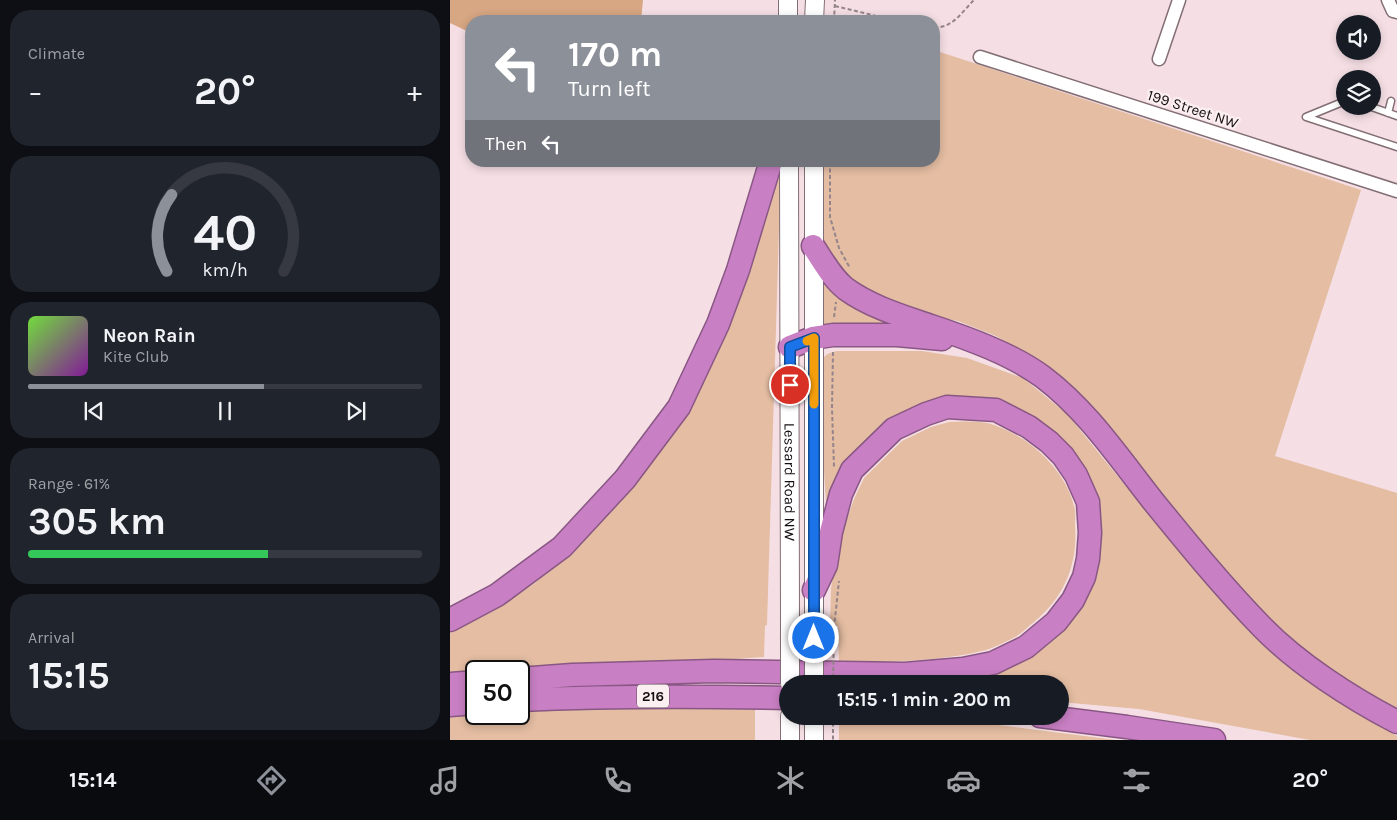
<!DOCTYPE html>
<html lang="en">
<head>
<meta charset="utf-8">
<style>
	:root { --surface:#171b24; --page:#20242c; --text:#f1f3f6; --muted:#9ea1a6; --line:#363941; --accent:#8c9099 }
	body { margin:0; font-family:Karla,sans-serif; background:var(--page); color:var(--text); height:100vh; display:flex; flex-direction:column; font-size:19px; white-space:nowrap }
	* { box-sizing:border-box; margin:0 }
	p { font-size:16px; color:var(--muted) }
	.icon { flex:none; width:28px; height:28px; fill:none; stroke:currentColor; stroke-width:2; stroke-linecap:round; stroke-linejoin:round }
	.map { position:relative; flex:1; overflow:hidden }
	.drawer { display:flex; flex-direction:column; gap:10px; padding:10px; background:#0d0f14; width:450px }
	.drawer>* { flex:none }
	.banner { position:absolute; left:15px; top:15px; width:475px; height:152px; border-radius:20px; box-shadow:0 2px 8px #0003; background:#8c9099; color:#fff; overflow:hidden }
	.fabs { position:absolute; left:886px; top:15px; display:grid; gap:10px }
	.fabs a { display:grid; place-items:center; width:45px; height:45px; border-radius:50%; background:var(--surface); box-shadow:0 2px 8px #0003; font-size:25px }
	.speed { position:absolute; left:15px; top:660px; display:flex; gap:10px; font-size:25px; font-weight:700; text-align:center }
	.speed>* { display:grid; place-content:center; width:65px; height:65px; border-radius:50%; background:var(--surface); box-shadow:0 2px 8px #0003; line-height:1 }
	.speed .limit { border:2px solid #111; border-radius:8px; background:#fff; color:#111 }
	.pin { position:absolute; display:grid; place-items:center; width:42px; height:42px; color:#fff; margin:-21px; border:2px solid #fff; border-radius:50%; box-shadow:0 1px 5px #0007 }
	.me { position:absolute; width:55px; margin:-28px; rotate:0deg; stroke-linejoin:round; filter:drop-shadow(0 0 4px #0008) }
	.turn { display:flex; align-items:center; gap:18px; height:105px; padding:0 20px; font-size:22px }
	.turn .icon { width:65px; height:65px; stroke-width:2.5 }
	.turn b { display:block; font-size:35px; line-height:42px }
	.then { display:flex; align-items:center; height:48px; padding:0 20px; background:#0003; gap:10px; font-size:19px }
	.big { font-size:38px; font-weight:700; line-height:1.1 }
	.drawer .widget { flex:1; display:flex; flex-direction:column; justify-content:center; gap:8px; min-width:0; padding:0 18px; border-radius:20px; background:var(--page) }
	.drawer .dial { align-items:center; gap:0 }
	.dial svg { height:130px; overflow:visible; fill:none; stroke:var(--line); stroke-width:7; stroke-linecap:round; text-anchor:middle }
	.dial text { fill:var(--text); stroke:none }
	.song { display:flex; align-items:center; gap:15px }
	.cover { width:60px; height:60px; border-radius:8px; background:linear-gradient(135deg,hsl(100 70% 55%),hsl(290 70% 35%)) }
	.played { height:5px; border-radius:2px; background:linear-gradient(90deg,var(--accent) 60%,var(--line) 60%) }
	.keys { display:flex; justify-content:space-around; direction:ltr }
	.heat { display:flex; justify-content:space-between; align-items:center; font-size:28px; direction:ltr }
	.charge { height:8px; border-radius:4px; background:linear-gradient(90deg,#34c759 61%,var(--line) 0) }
	.trip { position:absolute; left:329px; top:675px; width:290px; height:50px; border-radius:25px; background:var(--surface); box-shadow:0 2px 8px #0003; font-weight:700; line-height:50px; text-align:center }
	.tabs { display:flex; height:80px; justify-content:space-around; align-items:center; background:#090b0e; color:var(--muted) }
	.tabs .icon { width:35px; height:35px }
	.tabs .current { color:var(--accent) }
	.tabs b { font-size:22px; color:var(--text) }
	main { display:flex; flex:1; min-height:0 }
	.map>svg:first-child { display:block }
	.green { fill:#e4bda2 }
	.forest { fill:#d7a682 }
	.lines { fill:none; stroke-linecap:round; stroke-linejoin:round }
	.service-casing { stroke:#826e74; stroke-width:9 }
	.minor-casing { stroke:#826e74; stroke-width:15 }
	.secondary-casing { stroke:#826e74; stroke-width:20 }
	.motorway-casing { stroke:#895784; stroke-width:25 }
	.path { stroke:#95858a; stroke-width:2; stroke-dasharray:4 2.5; stroke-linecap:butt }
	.service { stroke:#fff; stroke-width:6 }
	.minor { stroke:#fff; stroke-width:12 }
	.secondary { stroke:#fff; stroke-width:18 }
	.motorway { stroke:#c87fc3; stroke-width:22 }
	.secondary-bridge-casing { stroke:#826e74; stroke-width:20; stroke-linecap:butt }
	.path-bridge { stroke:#95858a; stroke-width:2; stroke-dasharray:4 2.5; stroke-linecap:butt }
	.secondary-bridge { stroke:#fff; stroke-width:18 }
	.route-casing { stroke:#114b97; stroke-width:12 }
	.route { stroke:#1a73e8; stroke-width:9 }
	.slow { stroke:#f59e0b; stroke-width:9 }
	.labels { text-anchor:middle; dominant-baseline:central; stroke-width:4.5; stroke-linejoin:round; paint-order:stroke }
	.shield { fill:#fceff2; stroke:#5a5153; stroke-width:1 }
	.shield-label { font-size:14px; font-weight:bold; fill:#140d0f }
	.street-label { font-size:15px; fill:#140d0f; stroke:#fceff2 }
</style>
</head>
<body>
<main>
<section class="drawer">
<div class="widget"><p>Climate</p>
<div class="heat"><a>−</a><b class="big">20°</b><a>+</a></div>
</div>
<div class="widget dial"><svg viewBox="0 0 100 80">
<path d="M14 69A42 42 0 1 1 86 69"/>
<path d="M14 69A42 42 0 0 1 17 22" stroke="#8c9099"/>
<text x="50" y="56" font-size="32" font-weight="700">40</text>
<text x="50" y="72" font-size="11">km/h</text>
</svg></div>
<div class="widget">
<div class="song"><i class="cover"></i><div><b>Neon Rain</b><p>Kite Club</p></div></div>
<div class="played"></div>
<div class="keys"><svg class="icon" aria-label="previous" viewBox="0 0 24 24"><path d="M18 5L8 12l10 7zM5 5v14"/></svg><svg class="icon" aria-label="pause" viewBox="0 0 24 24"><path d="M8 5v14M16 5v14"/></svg><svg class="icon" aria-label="next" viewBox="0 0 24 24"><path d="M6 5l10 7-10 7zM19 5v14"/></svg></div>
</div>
<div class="widget"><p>Range · 61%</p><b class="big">305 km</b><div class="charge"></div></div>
<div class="widget"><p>Arrival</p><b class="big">15:15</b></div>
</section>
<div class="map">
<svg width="947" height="740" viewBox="0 0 947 740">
	<rect width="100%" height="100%" fill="#f5dfe5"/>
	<path class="green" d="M484,50L911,190L825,456L947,493V710L913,693L857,653L800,600L633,398L593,364L546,336L508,321L445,309L409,294L375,252L371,234V161H484Z
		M331,162L317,625L315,626L314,657L69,674V671H26L0,678V633L43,611L85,583L154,519L203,461L225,431Z
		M371,276L448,325L375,327L373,324Z
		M387,351H472L517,358L573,378L617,414L705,522L783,613L840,667L884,698L947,736V740H860L689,709L610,702V684H473L562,664L647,558L605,434L476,406L379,502H376L372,441L371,363C374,354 379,353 387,351Z
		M499,422C513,422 531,420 544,425C579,437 615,469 624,506C626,511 625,519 625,525C628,564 615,596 584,622C579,626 573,632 567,636C557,641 546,647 536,650C490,662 436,661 389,664L388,626H380L381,588L391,536L404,499L414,478L452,441L481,427Z
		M305,707V740H0V715L69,714V711L174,708Z
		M389,716H449L541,724L666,740H389Z"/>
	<path class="forest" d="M0,0H193L191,21H21V33L0,23Z"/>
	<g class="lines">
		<g class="service-casing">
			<path id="service" d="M895,101L856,117L947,147
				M919,106L947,116
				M938,113L941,101"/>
		</g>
		<g class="minor-casing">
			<path id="minor" d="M938,0L943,11L947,12
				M530,57L947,191
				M709,59L729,0"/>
		</g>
		<g class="secondary-casing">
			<g id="secondary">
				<path d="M338,0V21"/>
				<path d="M364,21L365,0"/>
				<path id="s1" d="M339,161L340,621"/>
				<path d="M364,622V161"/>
				<path d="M340,716V740"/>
				<path d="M364,716V740"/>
			</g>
		</g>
		<g class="motorway-casing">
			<path id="motorway" d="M363,246C373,261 382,278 396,289C421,307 452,316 481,326C517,338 562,354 593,377C637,410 669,458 703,501C738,544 773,587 812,627C848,664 901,698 947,722
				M340,347L363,338L383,335H447L492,339
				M0,620L47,595L112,547L175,479L229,407L268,324L288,270L321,161
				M69,679L122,675L264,671L455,674L513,669L543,663L576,647L606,622L623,600L634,577L638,559L640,533L638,502L626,475L613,456L599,442L579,427L546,410L497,407L476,414L444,429L402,470L391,494L381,532L376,565L364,590
				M0,684L26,682
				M69,700C158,696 248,696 338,698
				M0,705L26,703
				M590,716L677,727L764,740"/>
		</g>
		<path class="path" d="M385,6L447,21
			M384,21L385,0
			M484,27C502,29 512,12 524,0
			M380,162V217L389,248L400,268
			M384,317L386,302
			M383,352L382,408L384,467
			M384,628L389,581
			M383,716V740"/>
		<use href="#service" class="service"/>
		<use href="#minor" class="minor"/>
		<use href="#secondary" class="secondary"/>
		<use href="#motorway" class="motorway"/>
		<g class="secondary-bridge-casing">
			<path id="secondary-bridge" d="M340,621V684
				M364,622V684"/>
		</g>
		<path class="path-bridge" d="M383,684L384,628"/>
		<use href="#secondary-bridge" class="secondary-bridge"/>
	</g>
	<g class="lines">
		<g class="route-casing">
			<path id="route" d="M340,385V347L364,338V638"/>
		</g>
		<use href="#route" class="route"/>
		<path class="slow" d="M357,341L364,338V404"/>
	</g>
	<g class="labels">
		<rect class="shield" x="187" y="684.5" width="32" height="23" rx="4"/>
		<g class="shield-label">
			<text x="203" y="696">216</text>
		</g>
		<g class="street-label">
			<text transform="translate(743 109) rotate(18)">199 Street NW</text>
			<text stroke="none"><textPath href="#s1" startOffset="321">Lessard Road NW</textPath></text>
		</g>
	</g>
</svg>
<div class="fabs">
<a><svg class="icon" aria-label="sound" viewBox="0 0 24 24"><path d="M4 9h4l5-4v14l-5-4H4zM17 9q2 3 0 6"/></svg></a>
<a><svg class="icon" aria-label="layers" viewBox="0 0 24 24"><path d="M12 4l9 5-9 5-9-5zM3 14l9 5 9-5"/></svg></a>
</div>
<div class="speed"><div class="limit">50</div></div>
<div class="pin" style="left:340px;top:385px;background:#d93025"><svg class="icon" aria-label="arrive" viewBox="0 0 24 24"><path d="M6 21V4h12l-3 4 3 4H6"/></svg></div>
<svg class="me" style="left:364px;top:638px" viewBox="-20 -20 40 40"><circle r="17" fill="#1a73e8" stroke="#fff" stroke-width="3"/><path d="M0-11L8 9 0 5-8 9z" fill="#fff"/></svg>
<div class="trip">15:15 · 1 min · 200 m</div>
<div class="banner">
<div class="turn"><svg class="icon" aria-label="left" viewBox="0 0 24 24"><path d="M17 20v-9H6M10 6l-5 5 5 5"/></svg><div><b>170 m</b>Turn left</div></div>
<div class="then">Then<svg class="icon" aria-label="left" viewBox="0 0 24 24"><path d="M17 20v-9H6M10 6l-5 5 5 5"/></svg></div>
</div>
</div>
</main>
<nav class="tabs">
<b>15:14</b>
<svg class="icon current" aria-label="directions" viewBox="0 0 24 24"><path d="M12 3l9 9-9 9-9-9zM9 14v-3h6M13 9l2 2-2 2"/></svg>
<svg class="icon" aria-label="music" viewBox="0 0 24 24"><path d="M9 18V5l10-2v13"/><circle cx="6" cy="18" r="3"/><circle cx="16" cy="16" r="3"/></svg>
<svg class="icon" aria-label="phone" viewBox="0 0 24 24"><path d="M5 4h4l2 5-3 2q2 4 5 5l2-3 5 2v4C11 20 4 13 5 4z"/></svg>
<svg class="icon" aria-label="climate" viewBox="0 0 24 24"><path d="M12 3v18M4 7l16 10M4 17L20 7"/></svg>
<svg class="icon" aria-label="car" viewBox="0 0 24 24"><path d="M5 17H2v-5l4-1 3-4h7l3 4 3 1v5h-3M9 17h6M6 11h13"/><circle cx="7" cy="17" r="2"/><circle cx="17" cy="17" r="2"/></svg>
<svg class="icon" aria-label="filters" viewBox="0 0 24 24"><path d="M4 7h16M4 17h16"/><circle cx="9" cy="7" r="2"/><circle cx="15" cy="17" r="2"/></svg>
<b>20°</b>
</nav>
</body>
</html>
